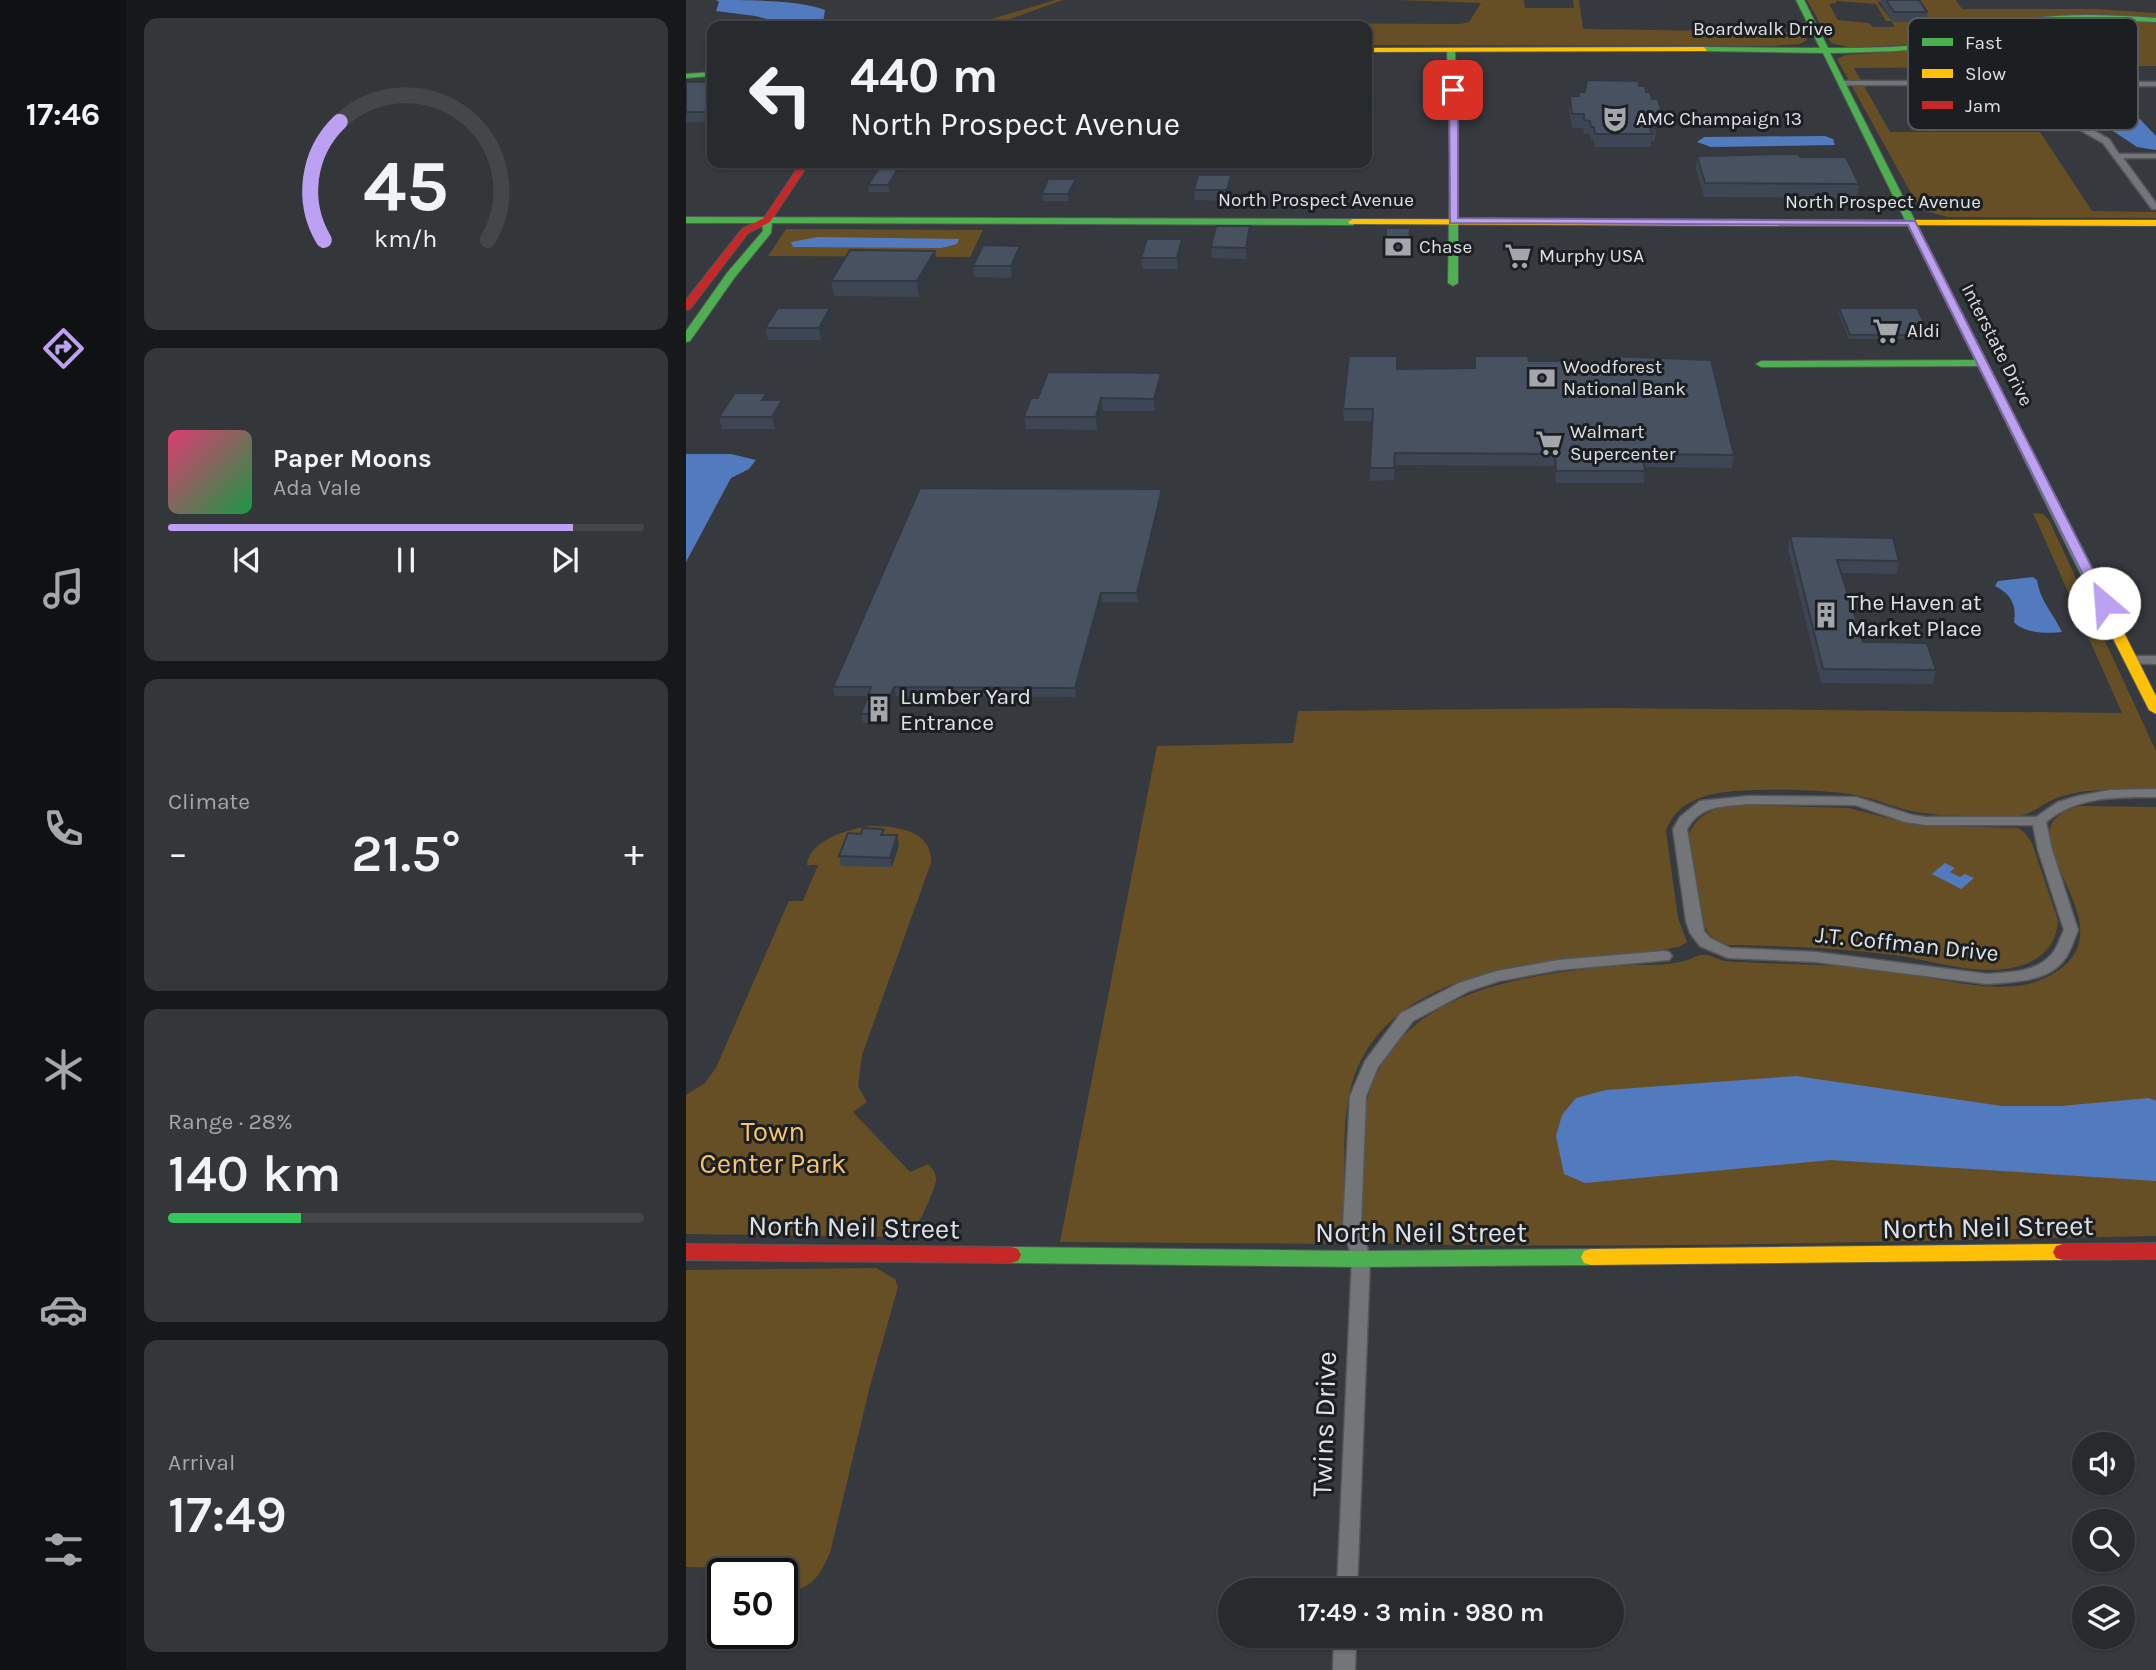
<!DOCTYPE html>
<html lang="en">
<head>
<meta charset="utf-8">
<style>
	:root { --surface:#282b2e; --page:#34373a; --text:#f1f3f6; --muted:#a5a7aa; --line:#44474a; --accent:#bca0f2 }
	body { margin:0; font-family:Karla,sans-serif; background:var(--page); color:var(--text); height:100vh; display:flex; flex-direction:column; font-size:26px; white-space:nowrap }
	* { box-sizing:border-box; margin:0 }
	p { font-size:23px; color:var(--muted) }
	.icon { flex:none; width:38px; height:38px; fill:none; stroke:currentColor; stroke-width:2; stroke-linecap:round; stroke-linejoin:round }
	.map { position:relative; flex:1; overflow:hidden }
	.sheet { display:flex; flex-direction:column; gap:18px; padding:18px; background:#161819; width:560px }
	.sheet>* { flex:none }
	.hud { position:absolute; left:21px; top:21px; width:665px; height:147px; border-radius:14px; box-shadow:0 2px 5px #0004,0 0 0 2px var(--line); background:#282b2e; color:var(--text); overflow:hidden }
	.fabs { position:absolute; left:1386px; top:1432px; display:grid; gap:14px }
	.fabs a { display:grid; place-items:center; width:63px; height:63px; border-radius:50%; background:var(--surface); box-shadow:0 2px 5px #0004,0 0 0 2px var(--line); font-size:35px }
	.speed { position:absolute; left:21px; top:1558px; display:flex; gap:14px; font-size:35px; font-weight:700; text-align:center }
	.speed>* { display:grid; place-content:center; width:91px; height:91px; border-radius:50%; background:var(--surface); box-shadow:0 2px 5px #0004,0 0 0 2px var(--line); line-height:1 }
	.speed .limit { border:4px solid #111; border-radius:10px; background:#fff; color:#111 }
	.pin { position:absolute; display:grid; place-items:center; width:60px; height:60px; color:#fff; margin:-30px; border-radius:14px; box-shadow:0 4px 10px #0006 }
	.me { position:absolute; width:77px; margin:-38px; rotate:333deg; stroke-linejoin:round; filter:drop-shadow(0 0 5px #0008) }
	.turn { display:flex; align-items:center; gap:24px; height:147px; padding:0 28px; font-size:32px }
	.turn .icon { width:91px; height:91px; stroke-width:2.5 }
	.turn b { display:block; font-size:49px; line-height:60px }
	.big { font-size:52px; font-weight:600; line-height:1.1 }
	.sheet .tile { flex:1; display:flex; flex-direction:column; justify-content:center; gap:10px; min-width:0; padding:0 24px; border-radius:14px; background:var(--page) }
	.sheet .dial { align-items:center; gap:0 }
	.dial svg { height:182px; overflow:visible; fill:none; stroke:var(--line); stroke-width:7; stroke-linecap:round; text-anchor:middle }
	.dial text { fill:var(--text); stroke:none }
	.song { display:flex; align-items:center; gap:21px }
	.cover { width:84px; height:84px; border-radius:10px; background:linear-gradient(135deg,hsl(340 70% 55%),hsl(140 70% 35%)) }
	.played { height:7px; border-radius:4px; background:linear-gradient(90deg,var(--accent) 85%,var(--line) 85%) }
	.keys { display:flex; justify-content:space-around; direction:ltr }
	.heat { display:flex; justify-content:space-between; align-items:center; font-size:38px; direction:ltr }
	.charge { height:10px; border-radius:5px; background:linear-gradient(90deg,#34c759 28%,var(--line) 0) }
	.trip { position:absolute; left:532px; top:1578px; width:406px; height:70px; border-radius:35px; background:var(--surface); box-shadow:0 2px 5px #0004,0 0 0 2px var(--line); font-weight:600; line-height:70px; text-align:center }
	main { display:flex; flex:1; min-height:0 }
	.dock { display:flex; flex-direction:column; width:126px; justify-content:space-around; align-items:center; background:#101112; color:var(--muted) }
	.dock .icon { width:49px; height:49px }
	.dock .on { color:var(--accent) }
	.dock b { font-size:32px; color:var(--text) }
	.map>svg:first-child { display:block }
	.green { fill:#664f25; fill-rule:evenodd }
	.water { fill:#527bbf }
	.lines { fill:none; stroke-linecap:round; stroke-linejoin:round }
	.street-casing { stroke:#54575a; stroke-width:3 }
	.fast-casing { stroke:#54575a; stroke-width:2 }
	.slow-casing { stroke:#54575a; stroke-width:2 }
	.jam-casing { stroke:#54575a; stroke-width:2 }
	.street { fill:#737578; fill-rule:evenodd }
	.fast { fill:#4caf50; fill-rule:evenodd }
	.slow { fill:#ffc107; fill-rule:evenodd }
	.jam { fill:#c62828; fill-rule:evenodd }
	.wall { fill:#3e4653 }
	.shaded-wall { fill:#323943 }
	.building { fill:#485160; stroke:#323943; stroke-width:2 }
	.route { fill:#bca0f2; stroke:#7a689d; stroke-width:2 }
	.labels { text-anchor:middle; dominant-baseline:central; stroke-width:6; stroke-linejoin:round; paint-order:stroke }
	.far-street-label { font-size:19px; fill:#dee1e6; stroke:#1c1f22 }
	.far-poi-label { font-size:19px; fill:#dee1e6; stroke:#1c1f22; text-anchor:start }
	.poi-label { font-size:23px; fill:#dee1e6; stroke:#1c1f22; text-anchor:start }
	.street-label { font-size:23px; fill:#dee1e6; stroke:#1c1f22 }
	.near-park-label { font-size:28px; fill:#f8c46a; stroke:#1c1f22 }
	.near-street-label { font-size:28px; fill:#dee1e6; stroke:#1c1f22 }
	.key { fill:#1c1f22; stroke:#56595d; stroke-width:2 }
	.key-label { font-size:19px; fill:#dee1e6 }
</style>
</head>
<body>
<main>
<nav class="dock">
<b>17:46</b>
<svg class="icon on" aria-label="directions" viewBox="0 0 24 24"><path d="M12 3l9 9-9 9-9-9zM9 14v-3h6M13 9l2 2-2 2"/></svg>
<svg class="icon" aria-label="music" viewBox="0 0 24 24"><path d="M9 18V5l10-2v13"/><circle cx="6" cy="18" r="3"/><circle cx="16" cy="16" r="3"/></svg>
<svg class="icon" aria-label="phone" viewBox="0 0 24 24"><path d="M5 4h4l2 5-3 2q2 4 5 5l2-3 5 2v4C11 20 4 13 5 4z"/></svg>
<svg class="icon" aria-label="climate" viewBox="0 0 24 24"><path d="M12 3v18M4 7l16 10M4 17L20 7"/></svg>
<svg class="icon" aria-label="car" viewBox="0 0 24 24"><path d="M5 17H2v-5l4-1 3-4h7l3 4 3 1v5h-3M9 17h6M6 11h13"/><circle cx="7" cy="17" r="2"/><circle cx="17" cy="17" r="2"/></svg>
<svg class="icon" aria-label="filters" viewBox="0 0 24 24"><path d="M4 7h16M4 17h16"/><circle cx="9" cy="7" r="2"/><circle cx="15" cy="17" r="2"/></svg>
</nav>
<section class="sheet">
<div class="tile dial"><svg viewBox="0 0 100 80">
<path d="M14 69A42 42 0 1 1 86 69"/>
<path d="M14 69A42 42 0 0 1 21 17" stroke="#bca0f2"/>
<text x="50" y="56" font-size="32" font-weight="700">45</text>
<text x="50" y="72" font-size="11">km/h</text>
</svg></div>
<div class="tile">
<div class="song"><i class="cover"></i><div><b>Paper Moons</b><p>Ada Vale</p></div></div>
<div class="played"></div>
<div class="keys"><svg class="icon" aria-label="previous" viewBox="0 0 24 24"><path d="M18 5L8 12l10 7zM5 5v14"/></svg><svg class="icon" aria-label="pause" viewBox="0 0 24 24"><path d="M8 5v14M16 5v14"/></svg><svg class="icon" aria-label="next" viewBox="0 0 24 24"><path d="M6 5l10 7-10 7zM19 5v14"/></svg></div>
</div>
<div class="tile"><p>Climate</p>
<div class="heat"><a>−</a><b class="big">21.5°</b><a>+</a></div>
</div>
<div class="tile"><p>Range · 28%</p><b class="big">140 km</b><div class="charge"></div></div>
<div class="tile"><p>Arrival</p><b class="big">17:49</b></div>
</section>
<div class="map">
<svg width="1470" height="1670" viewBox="0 0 1470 1670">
	<rect width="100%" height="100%" fill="#36393d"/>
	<path class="green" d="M369,0H377L324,19L347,22L774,24L783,22L795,3L711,0H838L839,8H888L887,0H893L897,29L1117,32L1121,40L1114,44L1086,46L681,45V26H282Z
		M1121,0H1270L1276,9H1410L1470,13V18L1355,17L1323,22L1247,43L1166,48L1145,43ZM1150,1L1190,4L1200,21H1205L1209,27H1187L1183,23L1152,20L1143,4L1150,3ZM1191,2H1226L1239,21L1207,22Z
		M1406,18L1470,22V66L1168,68L1204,132H1354L1406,211L1470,212V218L1262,217L1239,211L1226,195L1151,59L1160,55L1215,51L1351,22Z
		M100,229L297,230L284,257L82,256Z
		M1347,513L1357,514L1363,520L1470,751V790C1440,790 1406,787 1377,796C1360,800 1350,813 1333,816C1299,815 1264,818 1231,812C1211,809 1193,800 1174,796C1143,789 1053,787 1023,795C1003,800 986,812 980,831L992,918L1001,942L993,947L976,950C877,960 711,961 669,1074C653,1116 660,1178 659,1223L656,1239L649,1244L374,1242L471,746L607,743L612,711L927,708L1436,713Z
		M1052,805L1163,808L1228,825L1332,828L1339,833L1346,843L1372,920C1371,945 1355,961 1330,967C1291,977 1247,960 1208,955C1153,948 1097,946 1042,945C1029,941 1023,937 1018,924L1003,834C1013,812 1029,808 1052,805Z
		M1395,806L1470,807V1236C1206,1241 942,1250 678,1243C669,1213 674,1184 675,1153C676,1132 677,1111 684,1090C719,989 838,975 930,966C949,964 969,966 988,963C1015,960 1007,948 1038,961C1093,965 1148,963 1203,971C1244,976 1288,990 1329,986C1346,985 1365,977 1378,966C1438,914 1306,827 1395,806Z
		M184,826C210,826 247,830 245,863L176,1055L172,1086L181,1102L167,1112L224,1172L242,1164C246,1168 250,1173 250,1179C251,1185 233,1226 227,1230C223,1234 216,1235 211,1237L0,1234V1095L19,1083L30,1068L101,905L103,901H117L132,865H121C123,840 163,829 184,826Z
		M190,1268L209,1279L212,1287L184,1386L144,1553C136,1570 129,1586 109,1590L107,1588L111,1569L0,1567V1270Z"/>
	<path class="water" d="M30,0C60,0 114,0 139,10L137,23L140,25H104L69,16L30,11L33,2Z
		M1436,112L1449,114L1470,136V150L1451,147L1409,119Z
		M1139,136L1147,139L1149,145L1025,147L1011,142L1018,137Z
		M132,237L273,239L271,244L255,248L107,247L105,242Z
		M0,454H45L70,460L63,469L45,478L0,562Z
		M1347,577L1351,580C1354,601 1367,613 1376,632C1362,634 1337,633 1328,622C1331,605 1325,594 1309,586L1312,581Z
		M1259,863L1269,868L1264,872L1274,877L1279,874L1288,878L1275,889L1246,874Z
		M1110,1076L1316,1106H1375L1463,1098L1470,1101V1181L1145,1160L899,1183L878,1174L870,1136L876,1115L890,1098L920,1090Z"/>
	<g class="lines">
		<g class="street-casing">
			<path id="street" d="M1153,81L1470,82V86H1326L1423,139L1433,154H1470V158H1437L1470,203V209H1466L1417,143L1316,86L1228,85L1253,128L1249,130L1245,128L1221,85H1156Z
				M1447,656H1470V664L1443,663L1441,660Z
				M1470,789V797C1432,797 1391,796 1360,822L1366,850L1392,930C1388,939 1385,952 1378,960C1362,982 1326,982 1301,984L1130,962L1042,958L1014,946L1004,933L1000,921L987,829L994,817L1014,801L1063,796L1170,797L1226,815L1240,817H1350L1372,802L1392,796L1424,790ZM1063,804L1169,805L1219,822L1240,825H1347L1352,850L1378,930C1374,938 1371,949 1365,955C1349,973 1322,972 1301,974L1130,952L1044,948L1024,938L1018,931L1001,829C1014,805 1039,806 1063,804Z
				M978,951L983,952L986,956L983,960L872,970L813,981L783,991L727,1021L692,1067L680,1096L675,1225L684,1259L671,1591H651L666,1259L657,1225L664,1096L679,1061L715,1013L773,983L811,971L872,960Z
				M648,1636H670L669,1670H647Z"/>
		</g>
		<g class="fast-casing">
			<path id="fast" d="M1110,0H1118L1142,48C1183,48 1225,48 1265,40C1293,34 1318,22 1347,18C1388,13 1429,15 1470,18V22C1429,20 1387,17 1346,23C1319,26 1295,38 1268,44C1228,52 1185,52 1144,53L1418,593L1416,596L1411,597L1404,593L1292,366L1075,367L1070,364L1075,361L1289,360L1222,226H1092L1087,223L1092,220H1219L1137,53L1018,51L1014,49L1018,47L1134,48Z
				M765,48L769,50L772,153V283L767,286L762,283L764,153L761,50Z
				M26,72V76L0,78V74Z
				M0,217L667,219L672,222L667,225L86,223L85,233L49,277L4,341L0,342V331L41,273L77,231L76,223H0Z
				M325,1247L675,1251L905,1249L912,1251L915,1257L912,1263L905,1265L675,1267L325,1263L318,1261L315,1255L318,1249Z"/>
		</g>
		<g class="slow-casing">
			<path id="slow" d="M1018,47L1021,51L681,52V48Z
				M667,219L1092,220L1097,223L1092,226L664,224L662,222Z
				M1225,220H1470V226L1222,225V221Z
				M1411,589L1418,593L1470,696V714L1463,710L1404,593Z
				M1377,1244L1384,1246L1387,1252L1384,1258L1377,1260L905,1265L898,1263L895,1257L898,1251L905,1249Z"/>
		</g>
		<g class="jam-casing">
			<path id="jam" d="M115,163H123L84,222L62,233L4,309L0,310V300L56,229L78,218Z
				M1470,1243V1259L1377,1260L1370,1258L1367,1252L1370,1246L1377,1244Z
				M0,1244L325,1247L332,1249L335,1255L332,1261L325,1263L0,1260Z"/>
		</g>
		<use href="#street" class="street"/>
		<use href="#fast" class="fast"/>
		<use href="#slow" class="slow"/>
		<use href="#jam" class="jam"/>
	</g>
	<path class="wall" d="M1195,0H1233L1241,12L1240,22H1207L1194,2Z
		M681,62L683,97H689L687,119H681Z
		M0,82H26V122H0Z
		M953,86L960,92L976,113L975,126H970L969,141H965V147H909L907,140H905L904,134H898L897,128H886L883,109L884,96H892V92Z
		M1011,156L1114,157L1173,184L1171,198L1018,197L1010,170Z
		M214,165L215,172L203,192H183L182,185Z
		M545,175L546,186L542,201L509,200L508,190Z
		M390,179L391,186L383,201H357L356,194Z
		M564,226L565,237L560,259L526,258L525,247Z
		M724,228L723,255H700V244Z
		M496,239L497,250L492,269H456L455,258Z
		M249,251L251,265L233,297L148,296L145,281Z
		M336,257L326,278L288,277L287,266Z
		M144,308L146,320L135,340H82L79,328Z
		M1153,308L1244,335L1243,339H1163L1152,312Z
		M843,361L1048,455L1046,468L958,467V483H870L869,466L709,465L708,480L684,481L686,421H658L657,409L788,368Z
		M475,373L476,385L469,411H417L411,430L340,429L338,417L352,398Z
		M82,400H96L99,412L89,429H36L33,417Z
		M477,497L452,602H416L390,697L210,696L199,723H177L175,714L182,696H149L147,687Z
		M1104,536L1213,561L1211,574L1155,573L1177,642L1250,670L1247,684L1135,683L1102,549Z
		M199,835L213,845L206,867L155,866L153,856Z"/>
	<path class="shaded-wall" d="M214,165L215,172L203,192L202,185Z
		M545,175L546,186L542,201L541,190Z
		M390,179L391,186L383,201L382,194Z
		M564,226L565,237L560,259V248Z
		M496,239L497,250L492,269L491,258Z
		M334,246L336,257L326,278L325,266Z
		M249,251L251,265L233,297L231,281Z
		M144,308L146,320L135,340L133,328Z
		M475,373L476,385L469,411L468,399Z
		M81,393L84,405L76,400Z
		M415,398L417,411L411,430L410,417Z
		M96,400L99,412L89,429L86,417Z
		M476,489L477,497L452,602L451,593Z
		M415,593L416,602L390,697L389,688Z
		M208,687L210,696L199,723L197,714Z
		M211,835L213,845L206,867L204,858Z"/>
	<path class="building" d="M1200,0H1233L1241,12H1208Z
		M681,62H686L682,97H689L687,116H681Z
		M901,80L952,81L953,86H959L960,92H964L966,99H972L976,113H969L971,121H968L970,128H964L966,134H909L908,127H905L904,121L898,120V114H886L884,96H893L892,92H899Z
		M0,82H26V112H0Z
		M1112,154L1114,157H1160L1173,184L1019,183L1011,156Z
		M195,165H214L202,185H182Z
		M512,175H545L541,190H508Z
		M362,179H390L382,194H356Z
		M530,226H564L560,248L525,247Z
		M700,228H724L723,244H700Z
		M461,239H496L491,258H455Z
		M297,245L334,246L325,266H287Z
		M164,250L249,251L231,281H145Z
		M92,308H144L133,328H79Z
		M1153,308H1231L1244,335H1164Z
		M663,356H711V369L789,368V356H842L843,361H920V356L1025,360L1048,455L956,454L959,471H870L869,454L709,453L708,468H684L687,409H657Z
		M362,372L475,373L468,399L415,398L410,417H338L345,398H352Z
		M49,393H81L76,400H96L86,417H33Z
		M234,488L476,489L451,593H415L389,688L208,687L197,714H175L185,687H147Z
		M1104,536L1207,538L1213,561L1151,560L1177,642L1241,643L1250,670L1137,669Z
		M177,828L194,829L198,830L195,835H211L204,858L153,856L162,833L175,834Z"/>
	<path class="route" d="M767,87L772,90V218L1229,221L1424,603L1422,605L1418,607L1411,603L1222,225L764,223L763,90Z"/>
	<defs>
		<g id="theatre-bare" transform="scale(2.1)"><path d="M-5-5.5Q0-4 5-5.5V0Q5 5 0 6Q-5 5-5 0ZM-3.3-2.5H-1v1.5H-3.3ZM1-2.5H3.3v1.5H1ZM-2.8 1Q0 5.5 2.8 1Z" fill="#a3a6ab" stroke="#1c1f22" stroke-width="2.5" paint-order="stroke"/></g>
		<g id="bank-bare" transform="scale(2.1)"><path d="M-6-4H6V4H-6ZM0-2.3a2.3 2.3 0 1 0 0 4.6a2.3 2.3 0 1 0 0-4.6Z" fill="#a3a6ab" stroke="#1c1f22" stroke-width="2.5" paint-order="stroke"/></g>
		<g id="supermarket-bare" transform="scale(2.1)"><path d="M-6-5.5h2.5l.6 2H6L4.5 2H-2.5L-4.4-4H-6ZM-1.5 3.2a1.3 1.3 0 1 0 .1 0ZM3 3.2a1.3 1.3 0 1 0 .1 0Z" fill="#a3a6ab" stroke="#1c1f22" stroke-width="2.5" paint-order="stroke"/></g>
		<g id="building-bare" transform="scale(2.1)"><path d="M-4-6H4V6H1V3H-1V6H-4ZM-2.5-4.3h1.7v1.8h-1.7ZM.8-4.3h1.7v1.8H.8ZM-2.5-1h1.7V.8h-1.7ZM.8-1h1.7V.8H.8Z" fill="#a3a6ab" stroke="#1c1f22" stroke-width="2.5" paint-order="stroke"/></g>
	</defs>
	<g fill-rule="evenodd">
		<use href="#theatre-bare" x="929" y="119"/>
		<use href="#bank-bare" x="712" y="247"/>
		<use href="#supermarket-bare" x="832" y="256"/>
		<use href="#supermarket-bare" x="1200" y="331"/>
		<use href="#bank-bare" x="856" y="378"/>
		<use href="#supermarket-bare" x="863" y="443"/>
		<use href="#building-bare" x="1140" y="615"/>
		<use href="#building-bare" x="193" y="709"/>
	</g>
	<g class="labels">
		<g class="far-street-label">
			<text x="1077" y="29">Boardwalk Drive</text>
			<text x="630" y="200">North Prospect Avenue</text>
			<text x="1197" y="202">North Prospect Avenue</text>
			<text transform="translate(1311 345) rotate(63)">Interstate Drive</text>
		</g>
		<g class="far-poi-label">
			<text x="950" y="119">AMC Champaign 13</text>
			<text x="733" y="247">Chase</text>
			<text x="853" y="256">Murphy USA</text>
			<text x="1221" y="331">Aldi</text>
			<text x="877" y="367">Woodforest<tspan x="877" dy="22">National Bank</tspan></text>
			<text x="884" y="432">Walmart<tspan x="884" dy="22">Supercenter</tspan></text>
		</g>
		<g class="poi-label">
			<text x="1161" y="602">The Haven at<tspan x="1161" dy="26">Market Place</tspan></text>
			<text x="214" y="696">Lumber Yard<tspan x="214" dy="26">Entrance</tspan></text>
		</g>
		<g class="street-label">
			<text transform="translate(1221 944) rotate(6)">J.T. Coffman Drive</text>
		</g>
		<g class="near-park-label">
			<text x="87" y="1131">Town<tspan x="87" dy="32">Center Park</tspan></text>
		</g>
		<g class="near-street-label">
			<text transform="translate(168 1227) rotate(1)">North Neil Street</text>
			<text transform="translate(1302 1227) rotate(-1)">North Neil Street</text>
			<text x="735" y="1232">North Neil Street</text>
			<text transform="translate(638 1424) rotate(-88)">Twins Drive</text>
		</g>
	</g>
	<rect x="1222" y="18" width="230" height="112" rx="10" class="key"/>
	<rect x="1236" y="38" width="31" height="8" fill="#4caf50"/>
	<rect x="1236" y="69" width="31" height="9" fill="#ffc107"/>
	<rect x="1236" y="101" width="31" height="8" fill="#c62828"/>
	<g class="key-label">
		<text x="1279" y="49">Fast</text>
		<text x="1279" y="80">Slow</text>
		<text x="1279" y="112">Jam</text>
	</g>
</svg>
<div class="fabs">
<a><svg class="icon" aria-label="sound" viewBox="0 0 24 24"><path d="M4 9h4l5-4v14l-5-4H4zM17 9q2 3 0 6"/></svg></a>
<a><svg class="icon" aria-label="search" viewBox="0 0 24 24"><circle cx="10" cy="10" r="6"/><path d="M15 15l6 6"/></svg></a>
<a><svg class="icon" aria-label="layers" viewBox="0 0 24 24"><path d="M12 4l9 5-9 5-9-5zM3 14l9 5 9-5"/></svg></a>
</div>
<div class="speed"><div class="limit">50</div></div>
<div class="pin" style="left:767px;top:90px;background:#d93025"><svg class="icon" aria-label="arrive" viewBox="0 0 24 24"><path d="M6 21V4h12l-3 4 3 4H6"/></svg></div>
<svg class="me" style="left:1418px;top:603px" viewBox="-20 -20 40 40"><circle r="19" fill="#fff"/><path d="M0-13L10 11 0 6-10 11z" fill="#bca0f2"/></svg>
<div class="trip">17:49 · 3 min · 980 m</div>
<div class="hud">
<div class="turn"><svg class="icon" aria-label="left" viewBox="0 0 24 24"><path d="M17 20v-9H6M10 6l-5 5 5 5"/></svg><div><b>440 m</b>North Prospect Avenue</div></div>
</div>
</div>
</main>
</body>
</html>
